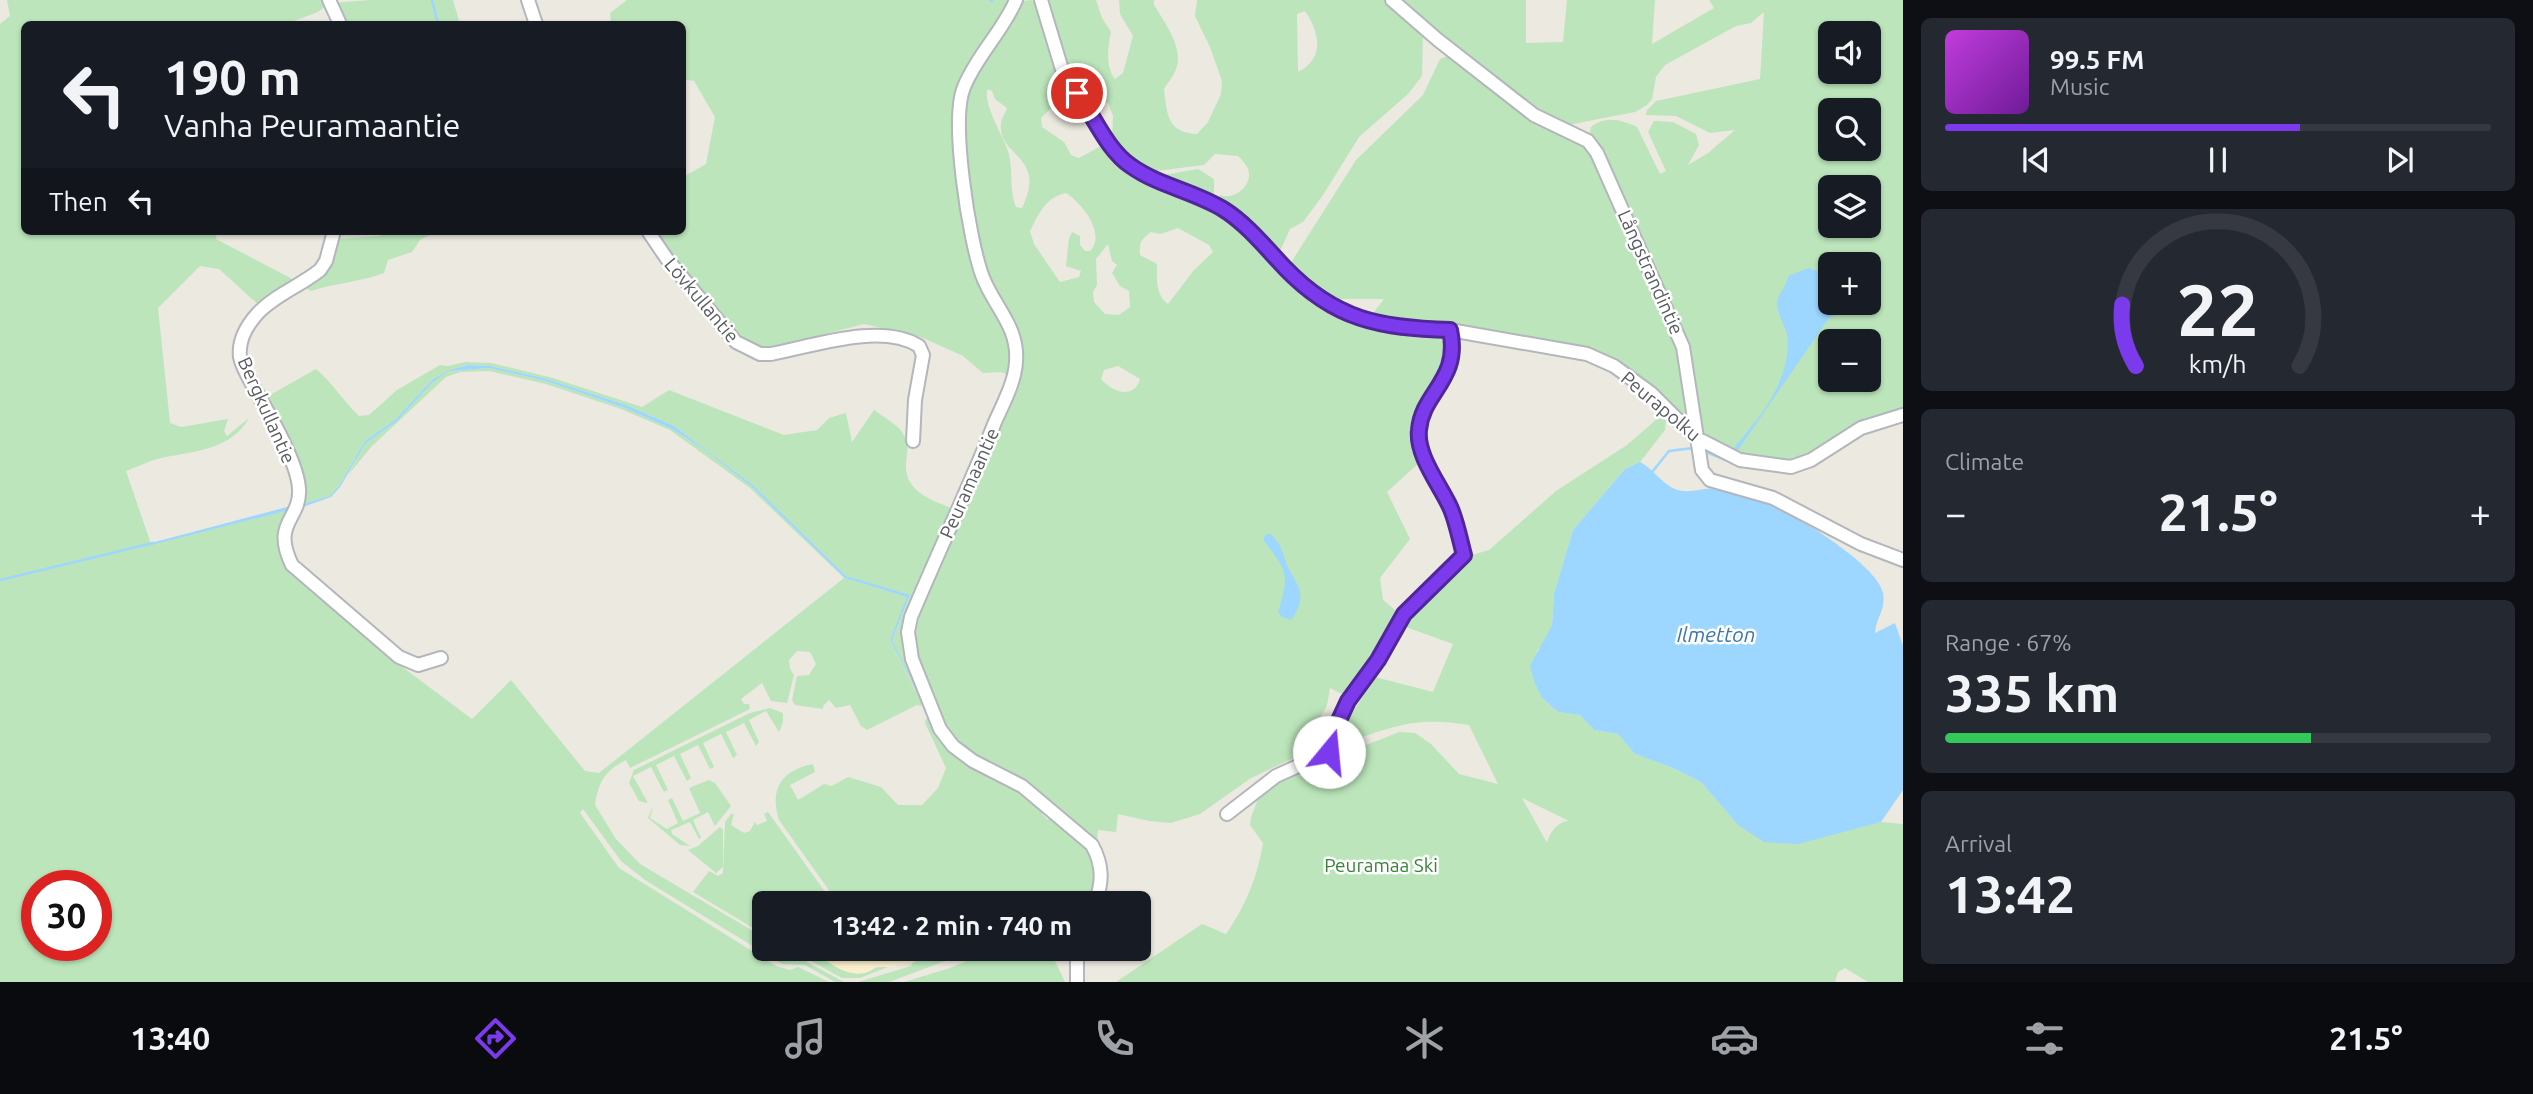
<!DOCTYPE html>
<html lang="en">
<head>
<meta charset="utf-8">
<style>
	:root { --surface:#171b24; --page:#242831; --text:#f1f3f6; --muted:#9ea1a6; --line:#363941; --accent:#7c3aed }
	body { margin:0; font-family:Ubuntu,sans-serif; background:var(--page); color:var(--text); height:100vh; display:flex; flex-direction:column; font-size:26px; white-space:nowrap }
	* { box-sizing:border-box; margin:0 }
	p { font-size:23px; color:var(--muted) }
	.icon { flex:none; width:38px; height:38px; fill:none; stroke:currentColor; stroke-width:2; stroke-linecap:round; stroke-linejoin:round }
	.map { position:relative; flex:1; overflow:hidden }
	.details { display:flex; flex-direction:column; gap:18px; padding:18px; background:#0d0f14; width:630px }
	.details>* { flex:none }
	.banner { position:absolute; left:21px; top:21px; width:665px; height:214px; border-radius:10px; box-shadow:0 2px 5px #0004; background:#171b24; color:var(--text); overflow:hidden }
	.controls { position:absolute; left:1818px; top:21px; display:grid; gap:14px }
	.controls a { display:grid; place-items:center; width:63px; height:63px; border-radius:10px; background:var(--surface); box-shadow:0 2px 5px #0004; font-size:35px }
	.speed { position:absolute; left:21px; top:870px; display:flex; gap:14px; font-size:35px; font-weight:700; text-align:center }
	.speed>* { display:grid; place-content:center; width:91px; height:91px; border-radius:50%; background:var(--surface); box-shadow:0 2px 5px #0004; line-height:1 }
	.speed .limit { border:10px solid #d22; background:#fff; color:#111 }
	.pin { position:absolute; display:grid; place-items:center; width:60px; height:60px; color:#fff; margin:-30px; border:4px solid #fff; border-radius:50%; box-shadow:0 2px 7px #0007 }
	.me { position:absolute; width:77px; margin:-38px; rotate:17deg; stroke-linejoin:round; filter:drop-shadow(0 0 5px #0008) }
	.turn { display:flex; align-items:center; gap:24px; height:147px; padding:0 28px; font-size:32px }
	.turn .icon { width:91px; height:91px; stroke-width:2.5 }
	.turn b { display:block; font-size:49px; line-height:60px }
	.then { display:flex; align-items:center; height:66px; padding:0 28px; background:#0003; gap:14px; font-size:26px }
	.big { font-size:52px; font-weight:700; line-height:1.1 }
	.details .widget { flex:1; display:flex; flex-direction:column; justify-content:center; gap:10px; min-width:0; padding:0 24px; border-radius:10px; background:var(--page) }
	.details .dial { align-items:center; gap:0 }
	.dial svg { height:182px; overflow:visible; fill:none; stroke:var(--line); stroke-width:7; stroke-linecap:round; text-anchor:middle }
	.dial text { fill:var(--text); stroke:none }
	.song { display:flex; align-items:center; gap:21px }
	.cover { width:84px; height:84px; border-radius:10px; background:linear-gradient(135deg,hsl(290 70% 55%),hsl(280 70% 35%)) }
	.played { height:7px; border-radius:4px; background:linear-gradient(90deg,var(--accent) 65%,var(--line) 65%) }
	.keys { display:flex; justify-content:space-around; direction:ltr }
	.heat { display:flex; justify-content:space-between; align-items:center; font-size:38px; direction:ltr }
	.charge { height:10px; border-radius:5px; background:linear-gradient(90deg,#34c759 67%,var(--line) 0) }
	.trip { position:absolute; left:752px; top:891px; width:399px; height:70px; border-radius:10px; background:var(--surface); box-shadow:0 2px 5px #0004; font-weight:700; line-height:70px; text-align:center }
	.dock { display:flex; height:112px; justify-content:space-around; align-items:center; background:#090b0e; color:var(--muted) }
	.dock .icon { width:49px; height:49px }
	.dock .active { color:var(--accent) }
	.dock b { font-size:32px; color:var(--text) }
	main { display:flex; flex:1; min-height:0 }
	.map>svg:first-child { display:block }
	.green { fill:#bce5bb; fill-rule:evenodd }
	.sand { fill:#faefcd }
	.water { fill:#9dd6ff }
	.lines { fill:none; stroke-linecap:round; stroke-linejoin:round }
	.stream { stroke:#9dd6ff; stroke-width:2.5 }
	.minor-casing { stroke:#b3b6bb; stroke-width:16 }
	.minor { stroke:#fff; stroke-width:12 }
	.route-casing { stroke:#51269a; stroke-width:18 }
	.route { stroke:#7c3aed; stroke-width:12 }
	.labels { text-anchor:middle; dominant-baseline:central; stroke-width:5; stroke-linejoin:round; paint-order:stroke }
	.street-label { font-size:19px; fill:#595d61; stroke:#fff }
	.park-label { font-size:19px; fill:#348536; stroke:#fff }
	.water-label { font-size:21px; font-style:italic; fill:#3a77b1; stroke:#fff }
</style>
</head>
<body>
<main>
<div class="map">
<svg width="1903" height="982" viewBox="0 0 1903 982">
	<rect width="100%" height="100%" fill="#ece9e0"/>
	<path class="green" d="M7,0H326L328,4L318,12L286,24H24V231H216V239L300,283L261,307L219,269L200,266L158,308L170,423L181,427L228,419L224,431L227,436L249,418C230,452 190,451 157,459C147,462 137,467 126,471L151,544L289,510L283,520L281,559L401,666L472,719L511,680L585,771L599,773L844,578L750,488L670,430L621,409L546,384L489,371L460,372L446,377L372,446L348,475L366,443L397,421L433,382L449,371L489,368L546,381L625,408L672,429L702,448L751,486L845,578L908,597L890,640L920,700L892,640L910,596L846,576L753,485L674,426L626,405L547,379L490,366L468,365L449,370L432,380L396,419L365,441L339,486L330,496L299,505L301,487L263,399L316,369C333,383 343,401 359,416L369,415L397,390L440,365L448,366L465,362L491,363L553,378L642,407L669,390L784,435L817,430L829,418L846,413L852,442L874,410C883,417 900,426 904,435C909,444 907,453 906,463C904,492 932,500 954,509L908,622L923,699L921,706L917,705L867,730L861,726L850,705L836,708L829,700L823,706V709L795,705L792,700L797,676L809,675L816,664L810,652L797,651L789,660L790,669L794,675L787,703L771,701L762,683L741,699L744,704H749L750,709L630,768L626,760C605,771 599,780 595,805L616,839L640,864L765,938V948L783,949L844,982H835L805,965L782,964L645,880L621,861L583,809L580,813L619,868L776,966L790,970L798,967L829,982H0V24L10,16ZM37,886H96V945H37Z
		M370,0H453L460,24H343L340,16L342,10L333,3Z
		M627,0H1009L961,84L968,235L1011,344V376L1001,372L983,373L963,356L921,337L864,324L767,349L736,337L650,231H682L683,177L706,164L715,117L694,81L683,79L682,24H611L610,13Z
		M1032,0L1039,10L1062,87L1054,105L1041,118L1042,127L1064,142L1071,155L1079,158L1103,145L1128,172L1215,209L1239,225L1303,292L1343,319L1400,332L1444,333C1458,364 1429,405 1411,429L1420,462L1387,492L1410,539L1380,578L1383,600L1401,615L1348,697L1330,688C1329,694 1328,700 1327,705C1320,723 1299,734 1300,755L1251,778L1200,814L1171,823L1149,821L1118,814L1116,832L1098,830L1097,843L972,754L949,731L925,685L913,645L922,606L1007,414L1022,372V349L1013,322L985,273L981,259L962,128L968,89L1017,8L1022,1ZM988,89L992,91L995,99L1007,108C1006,113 1001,118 1001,123C997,158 1048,154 1022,208L1016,207C1008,188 1015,166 1006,146C1001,133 982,101 988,89ZM1066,193C1081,202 1107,234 1090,251H1085L1080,245V236L1072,232L1069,238L1066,266L1081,271L1079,277L1060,282L1034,244L1030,231C1040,212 1045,198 1066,193ZM1178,228L1209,245L1213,252L1194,270L1168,304C1155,295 1157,278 1157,264L1140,255C1139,243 1141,239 1151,232L1160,234ZM1108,244L1112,261L1117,265L1112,273L1120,286L1129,291L1130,307L1119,315L1105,314L1094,302L1093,292L1097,285L1096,259ZM1118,366L1140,379C1134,400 1112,392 1101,379L1104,370Z
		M1044,0H1096L1102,18L1111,32C1108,46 1105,67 1115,79L1123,73L1133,36L1120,14L1119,0H1154V5C1165,23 1184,48 1176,69C1174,76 1168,82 1164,89C1167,114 1167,133 1197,134L1208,122L1221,94L1222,81L1210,47L1195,16L1197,0H1386L1423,32L1422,76L1408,94L1359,137L1323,195L1303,222L1290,229L1281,249L1276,250L1219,205L1220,195C1232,200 1248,189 1249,176C1250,168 1243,161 1238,156L1215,154L1204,165L1148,172L1130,162L1112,141L1113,116L1108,103L1079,91L1069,75ZM1305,11C1320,33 1325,58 1298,72L1297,14Z
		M1395,0H1526V43L1563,42L1567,0H1655L1652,44L1714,8L1709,0H1903V410L1841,433L1812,454L1790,462L1752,458L1715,446L1609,360L1370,317L1384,299H1344L1337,300L1335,307L1293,273L1292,261L1356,160L1423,95L1440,59L1448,56L1456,58L1538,122L1589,137L1591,127C1605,115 1622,120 1637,127L1660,174L1666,171L1648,132L1654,121L1673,122L1696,134L1699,145L1688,165L1708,153L1735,130L1710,133L1676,116L1646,115L1647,110L1656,101L1760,79L1764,12L1751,23L1736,26L1665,65L1656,77L1652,99L1647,105L1635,112L1563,126L1538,113ZM1830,33H1869V72H1830ZM1830,110H1869V149H1830ZM1830,187H1869V226H1830ZM1830,264H1869V303H1830ZM1830,341H1869V380H1830Z
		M1198,169L1214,179V201L1158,176Z
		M385,231H438L420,240L412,252L388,260L384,273C360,282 335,283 311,291L305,288L320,274L335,239L380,236Z
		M1666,417L1665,430L1640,462L1625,469L1573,530L1554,594L1552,625L1546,640L1537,651L1535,684L1542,698L1558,712L1580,715L1594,730L1618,734L1635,754L1673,768L1701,782L1738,825L1844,831L1881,822L1903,824V982H1868L1845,968L1838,972L1835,982H1116L1202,924L1226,934C1245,907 1258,876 1263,843L1250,825L1251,817L1258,799L1283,778L1399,732L1415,733L1431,744L1459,774L1498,784L1469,725C1417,717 1399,725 1350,741L1342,739L1339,735L1375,677L1433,692L1453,644L1403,626L1410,613L1469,556L1489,550L1556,491L1627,445L1657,419ZM1522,798L1569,821C1556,822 1550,833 1547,843Z
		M770,708L783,713V722L779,732L766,711L749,720L759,742L756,746L744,723L726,732L737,755L733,758L721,734L703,743L714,767L710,769L698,745L680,754L691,778L687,781L674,756L656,765L668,790L664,792L651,767L633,776L648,803L639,801L629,783L634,770L750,713Z
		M926,719H930L939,732L1046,810L1042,814L1048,820L1052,816L1088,849L1094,862L1092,899L1089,903H838L779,820C769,789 782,770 813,764L815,772L790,785L798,800L824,784L832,786L848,777L881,787L898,805H922L938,788L946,768L925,723Z
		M709,780L715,783L731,806L715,826L708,812L693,820L701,838L699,839L690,822L671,830L672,834L690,846L680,845L648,818L653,806L650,818L667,829L678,823L668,800L672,798L683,821L700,813L689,788Z
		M768,812L833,903H765V935L693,892L709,871L718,876L723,873L725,822L731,814H734L731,825L744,833L750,831L755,822L757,825L767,821L764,814Z
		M720,827L723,830V867L716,873L688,850L698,846Z
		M997,948L1057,949L1054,959L1065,982H904L950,968Z
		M789,949H824L822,957L840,969L888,967L860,978H842Z
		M913,949H977L889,982H858L911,966L919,951Z"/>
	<path class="sand" d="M824,949L913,948L920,951L915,962L888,967L877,966C860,982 837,970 822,957Z"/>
	<path class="water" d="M1809,268L1822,273L1830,282V303H1859L1829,318L1738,450L1734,448C1760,416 1787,386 1788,343C1788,329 1779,319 1777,306C1776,294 1787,288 1788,276Z
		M468,365L490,366L547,379L626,405L674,426L753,485L846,576L910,595L892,640L921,700L890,640L907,597L845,578L751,486L702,448L672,429L625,408L546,381L489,368L449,371L433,382L397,421L366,443L340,487L331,497L297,509L299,505L330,496L339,486L365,441L396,419L432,380L449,370Z
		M1640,462C1654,469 1662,485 1678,490C1691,494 1707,486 1721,489C1732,492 1746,494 1757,498C1785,508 1878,564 1883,593C1886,611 1876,616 1875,633L1895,623L1903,646V790L1881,822L1798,844L1764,842L1738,825L1701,782L1673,768L1635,754L1618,734L1594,730L1580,715L1558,712L1542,698L1535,684L1530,666L1552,625L1554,594L1573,530L1625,469Z
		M291,506L289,510L151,545V543Z
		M1269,533C1282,542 1282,554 1288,567C1299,588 1308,596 1291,620L1282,617L1278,612C1290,574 1287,571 1264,541V537Z"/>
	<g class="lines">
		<path class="stream" d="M432,0L438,24
			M990,0L992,1
			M1706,452L1731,462
			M1653,471L1669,451L1693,448
			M0,580L153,543"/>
		<g class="minor-casing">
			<path id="minor" d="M329,0L340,24
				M528,0L536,24
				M1016,0C1003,31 977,55 964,87C950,120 969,239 982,275C993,306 1019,326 1016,362C1015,382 1003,404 995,422C969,488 938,552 911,617L908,632L912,659L940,729L953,746L973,761L1022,786L1092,845C1103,865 1103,882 1095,903
				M1041,0L1064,76L1114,150L1129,165L1150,178L1223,209L1242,223L1299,282L1332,307L1347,314L1393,327L1450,330C1461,380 1422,392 1419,430C1417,456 1441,485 1451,509C1457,524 1460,540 1464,555L1404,614L1378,661L1348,701L1328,744L1329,752L1276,776L1227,814
				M1392,0L1438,40L1534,115L1588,141L1597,153L1683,347L1702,470L1710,480L1773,498L1861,544L1903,560
				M334,231L326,261L320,270C300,286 275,295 258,313C247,325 238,340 240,357C242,368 250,380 256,391C269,414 298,463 299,489C301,520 271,522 292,565L399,657L418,665L441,658
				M648,231L667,259L736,342L760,354H771C813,346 881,322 919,346L923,355L915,400L913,441
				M1450,330L1587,354L1614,366L1651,393L1695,437L1740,460L1791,467L1811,460L1861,428L1903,415
				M1077,982V948"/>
		</g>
		<use href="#minor" class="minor"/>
	</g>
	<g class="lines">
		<g class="route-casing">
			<path id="route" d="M1077,93C1094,116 1107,150 1131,166C1159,186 1194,191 1223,209C1247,224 1266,248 1285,268C1335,320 1380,328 1450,330C1461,380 1422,392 1419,430C1416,456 1441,486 1451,509C1457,524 1460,540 1464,555L1404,614L1378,660L1348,701L1328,744L1329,752"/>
		</g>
		<use href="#route" class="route"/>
	</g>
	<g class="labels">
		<g class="street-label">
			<text transform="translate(1651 272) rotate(66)">Långstrandintie</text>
			<text transform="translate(702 300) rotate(50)">Lövkullantie</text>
			<text transform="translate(1661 406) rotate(40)">Peurapolku</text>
			<text transform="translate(267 410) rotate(66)">Bergkullantie</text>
			<text transform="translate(969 483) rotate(-66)">Peuramaantie</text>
		</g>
		<g class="park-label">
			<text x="1381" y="865">Peuramaa Ski</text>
		</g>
		<g class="water-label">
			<text x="1716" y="634">Ilmetton</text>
		</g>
	</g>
</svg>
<div class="controls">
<a><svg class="icon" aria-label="sound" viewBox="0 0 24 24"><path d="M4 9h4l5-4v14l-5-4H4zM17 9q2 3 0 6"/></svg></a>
<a><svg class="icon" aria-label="search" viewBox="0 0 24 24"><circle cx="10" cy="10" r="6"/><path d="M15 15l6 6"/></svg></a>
<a><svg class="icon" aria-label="layers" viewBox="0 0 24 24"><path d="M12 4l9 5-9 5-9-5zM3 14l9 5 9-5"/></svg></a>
<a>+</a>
<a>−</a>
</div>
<div class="speed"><div class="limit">30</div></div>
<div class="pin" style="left:1077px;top:93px;background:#d93025"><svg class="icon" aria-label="arrive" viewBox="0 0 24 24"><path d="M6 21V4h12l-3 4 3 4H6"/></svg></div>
<svg class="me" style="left:1329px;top:752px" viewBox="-20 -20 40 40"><circle r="19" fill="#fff"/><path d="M0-13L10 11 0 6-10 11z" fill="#7c3aed"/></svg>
<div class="trip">13:42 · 2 min · 740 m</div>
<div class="banner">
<div class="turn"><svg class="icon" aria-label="left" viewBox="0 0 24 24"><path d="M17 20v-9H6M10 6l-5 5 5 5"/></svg><div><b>190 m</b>Vanha Peuramaantie</div></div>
<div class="then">Then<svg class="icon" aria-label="left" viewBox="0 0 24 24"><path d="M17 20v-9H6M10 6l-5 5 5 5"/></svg></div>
</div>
</div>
<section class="details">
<div class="widget">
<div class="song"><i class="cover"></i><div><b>99.5 FM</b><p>Music</p></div></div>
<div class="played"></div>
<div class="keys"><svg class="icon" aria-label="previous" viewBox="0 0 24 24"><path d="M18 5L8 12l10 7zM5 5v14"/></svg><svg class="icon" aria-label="pause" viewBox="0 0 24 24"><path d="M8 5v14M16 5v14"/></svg><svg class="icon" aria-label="next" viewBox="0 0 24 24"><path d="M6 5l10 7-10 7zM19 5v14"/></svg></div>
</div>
<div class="widget dial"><svg viewBox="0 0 100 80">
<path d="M14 69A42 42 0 1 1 86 69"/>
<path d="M14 69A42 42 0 0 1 8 42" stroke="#7c3aed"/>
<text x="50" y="56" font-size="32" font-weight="700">22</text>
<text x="50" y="72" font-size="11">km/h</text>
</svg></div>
<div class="widget"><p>Climate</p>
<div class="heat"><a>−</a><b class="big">21.5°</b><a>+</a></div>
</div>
<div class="widget"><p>Range · 67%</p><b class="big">335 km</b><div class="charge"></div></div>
<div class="widget"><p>Arrival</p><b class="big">13:42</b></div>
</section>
</main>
<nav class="dock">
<b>13:40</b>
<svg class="icon active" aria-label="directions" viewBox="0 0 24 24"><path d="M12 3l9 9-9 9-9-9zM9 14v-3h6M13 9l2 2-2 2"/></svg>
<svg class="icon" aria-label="music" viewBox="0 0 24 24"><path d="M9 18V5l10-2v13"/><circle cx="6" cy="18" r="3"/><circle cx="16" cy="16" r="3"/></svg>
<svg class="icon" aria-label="phone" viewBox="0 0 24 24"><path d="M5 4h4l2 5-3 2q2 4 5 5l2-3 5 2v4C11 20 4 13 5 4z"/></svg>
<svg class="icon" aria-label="climate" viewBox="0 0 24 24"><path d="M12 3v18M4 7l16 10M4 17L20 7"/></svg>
<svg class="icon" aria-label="car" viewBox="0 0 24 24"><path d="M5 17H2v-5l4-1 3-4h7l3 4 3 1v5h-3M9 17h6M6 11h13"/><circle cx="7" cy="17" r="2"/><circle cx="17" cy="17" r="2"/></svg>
<svg class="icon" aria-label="filters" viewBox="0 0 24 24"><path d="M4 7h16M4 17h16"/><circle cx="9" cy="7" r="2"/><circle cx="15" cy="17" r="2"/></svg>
<b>21.5°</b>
</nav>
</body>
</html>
